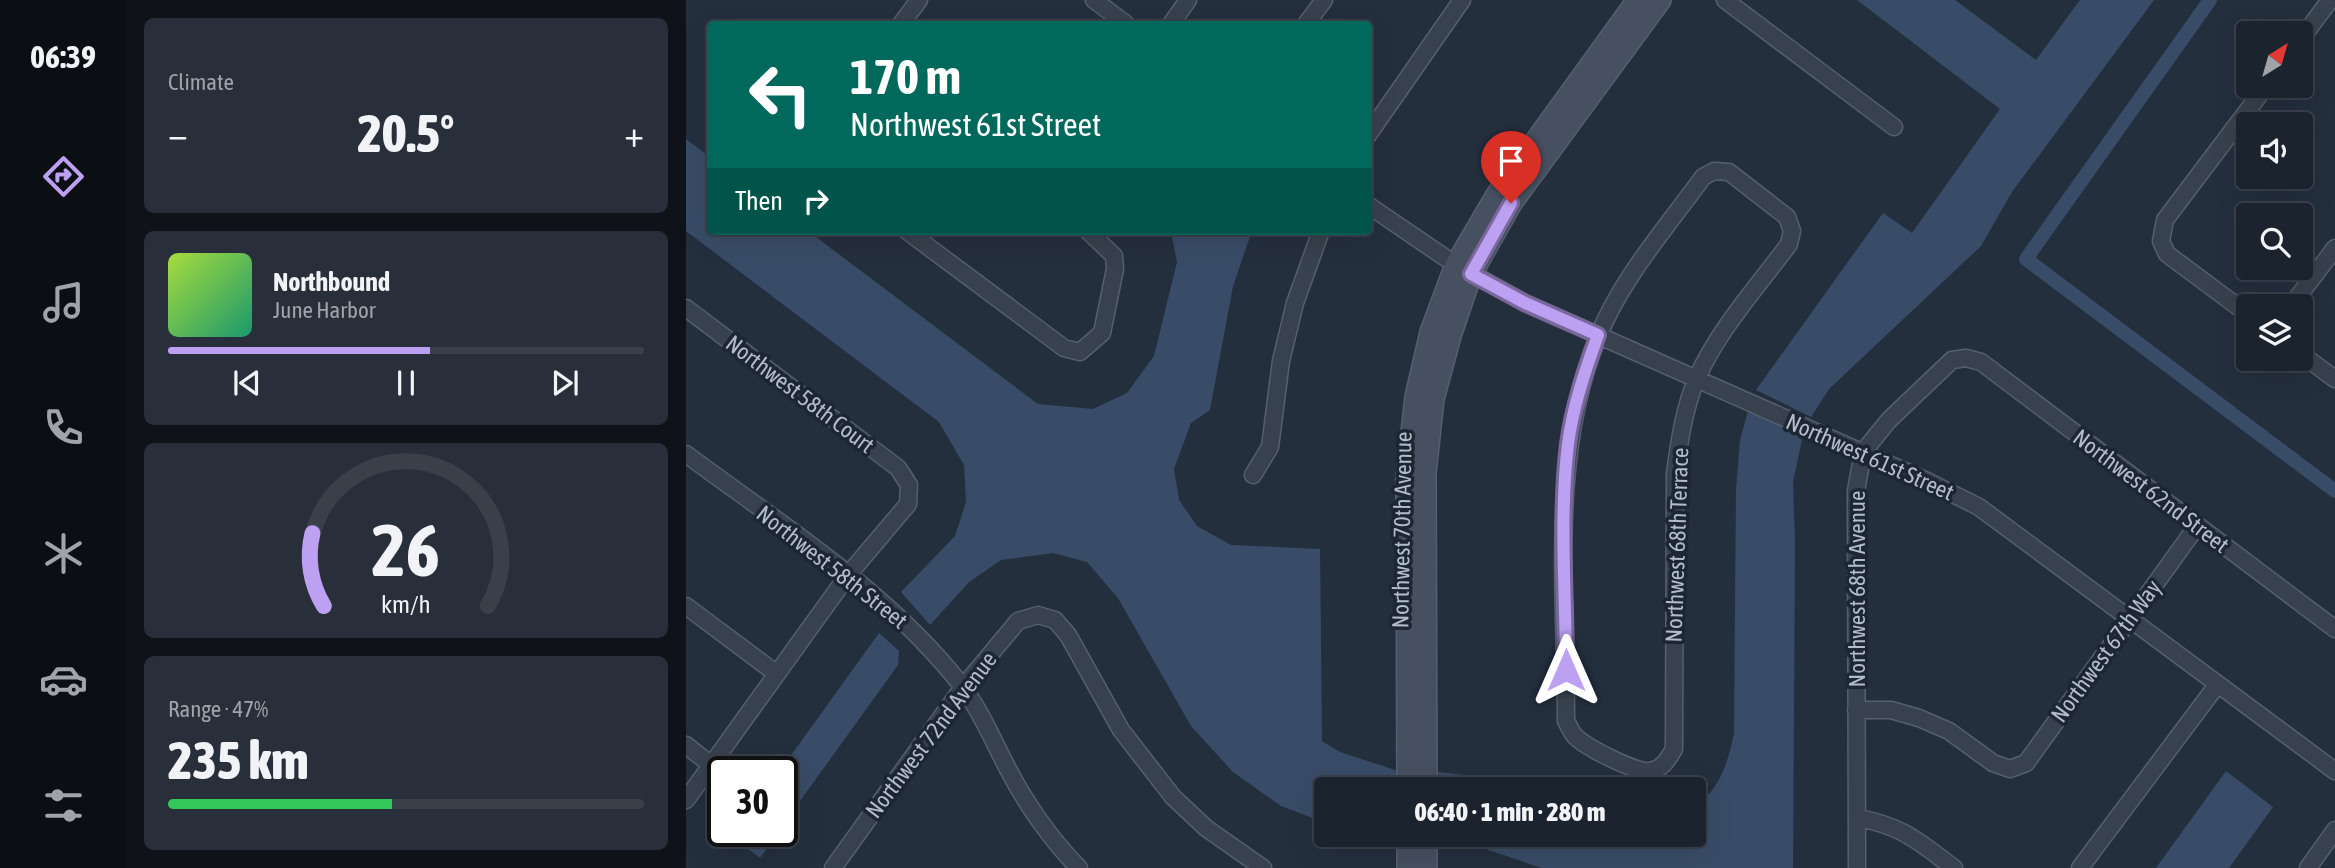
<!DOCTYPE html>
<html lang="en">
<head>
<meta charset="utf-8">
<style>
	:root { --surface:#1b232e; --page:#282f3a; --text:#f1f3f6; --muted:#a0a4aa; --line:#39404a; --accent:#bca0f2 }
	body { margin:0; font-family:"Asap Condensed",sans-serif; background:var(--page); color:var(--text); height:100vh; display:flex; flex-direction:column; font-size:26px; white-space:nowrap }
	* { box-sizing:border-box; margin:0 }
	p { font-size:23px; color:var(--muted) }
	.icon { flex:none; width:38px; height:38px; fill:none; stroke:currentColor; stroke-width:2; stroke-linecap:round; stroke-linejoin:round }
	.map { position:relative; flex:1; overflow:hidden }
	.details { display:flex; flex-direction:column; gap:18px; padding:18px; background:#0f1319; width:560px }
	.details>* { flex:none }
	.top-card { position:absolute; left:21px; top:21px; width:665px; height:214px; border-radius:7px; box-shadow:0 7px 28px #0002,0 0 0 2px var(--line); background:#00695c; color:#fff; overflow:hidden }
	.needle { width:46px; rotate:37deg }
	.controls { position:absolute; left:1550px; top:21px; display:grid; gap:14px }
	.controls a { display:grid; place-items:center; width:77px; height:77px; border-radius:7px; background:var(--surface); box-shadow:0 7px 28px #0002,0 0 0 2px var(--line); font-size:35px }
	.speed { position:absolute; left:21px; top:756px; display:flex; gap:14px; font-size:35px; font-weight:700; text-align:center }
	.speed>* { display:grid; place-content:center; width:91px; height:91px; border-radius:50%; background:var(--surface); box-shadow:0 7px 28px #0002,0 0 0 2px var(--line); line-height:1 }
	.speed .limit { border:4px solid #111; border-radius:10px; background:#fff; color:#111 }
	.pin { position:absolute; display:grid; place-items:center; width:60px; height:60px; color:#fff; margin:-72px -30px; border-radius:50% 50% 50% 0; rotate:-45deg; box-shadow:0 0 7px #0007 }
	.pin .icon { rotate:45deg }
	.me { position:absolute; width:77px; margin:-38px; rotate:0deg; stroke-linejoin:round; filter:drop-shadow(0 0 5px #0008) }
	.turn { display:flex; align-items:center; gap:24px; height:147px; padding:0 28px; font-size:32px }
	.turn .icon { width:91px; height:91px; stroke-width:2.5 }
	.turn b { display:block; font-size:49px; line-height:60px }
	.then { display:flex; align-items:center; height:66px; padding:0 28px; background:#0003; gap:14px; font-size:26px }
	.big { font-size:52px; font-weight:800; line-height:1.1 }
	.details .widget { flex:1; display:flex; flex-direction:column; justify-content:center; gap:10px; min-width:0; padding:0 24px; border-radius:10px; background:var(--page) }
	.details .dial { align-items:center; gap:0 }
	.dial svg { height:182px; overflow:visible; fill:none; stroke:var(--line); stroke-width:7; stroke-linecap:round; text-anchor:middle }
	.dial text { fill:var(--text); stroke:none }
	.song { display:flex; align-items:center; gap:21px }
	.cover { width:84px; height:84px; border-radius:10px; background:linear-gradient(135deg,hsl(80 70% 55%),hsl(160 70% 35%)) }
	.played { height:7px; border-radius:4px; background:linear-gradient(90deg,var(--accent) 55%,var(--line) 55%) }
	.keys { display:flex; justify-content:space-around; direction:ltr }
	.heat { display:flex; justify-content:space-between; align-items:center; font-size:38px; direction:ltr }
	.charge { height:10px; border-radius:5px; background:linear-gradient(90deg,#34c759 47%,var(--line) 0) }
	.trip { position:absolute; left:628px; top:777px; width:392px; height:70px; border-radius:7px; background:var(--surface); box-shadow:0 7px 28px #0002,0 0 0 2px var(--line); font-weight:800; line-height:70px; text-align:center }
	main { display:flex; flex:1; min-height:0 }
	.tabs { display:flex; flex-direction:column; width:126px; justify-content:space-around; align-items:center; background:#0b0e12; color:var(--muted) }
	.tabs .icon { width:49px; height:49px }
	.tabs .current { color:var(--accent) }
	.tabs b { font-size:32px; color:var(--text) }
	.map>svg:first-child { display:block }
	.water { fill:#394c67 }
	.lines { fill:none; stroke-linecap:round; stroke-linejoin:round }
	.canal { stroke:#394c67; stroke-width:14 }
	.street-casing { stroke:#565f6c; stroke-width:19 }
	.secondary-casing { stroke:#565f6c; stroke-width:24 }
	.street { stroke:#38414e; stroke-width:16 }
	.secondary { stroke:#465061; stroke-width:21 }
	.route-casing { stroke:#7a689d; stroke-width:18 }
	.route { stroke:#bca0f2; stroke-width:12 }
	.labels { text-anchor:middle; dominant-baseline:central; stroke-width:7; stroke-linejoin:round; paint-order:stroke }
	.street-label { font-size:23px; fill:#b4bcc9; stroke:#1d2633 }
</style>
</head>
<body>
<main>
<nav class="tabs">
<b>06:39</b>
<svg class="icon current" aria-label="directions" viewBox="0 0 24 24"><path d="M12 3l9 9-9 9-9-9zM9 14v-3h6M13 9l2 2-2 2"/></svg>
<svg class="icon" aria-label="music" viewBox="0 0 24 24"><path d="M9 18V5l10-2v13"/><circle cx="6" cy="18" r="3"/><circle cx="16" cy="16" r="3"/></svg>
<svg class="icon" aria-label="phone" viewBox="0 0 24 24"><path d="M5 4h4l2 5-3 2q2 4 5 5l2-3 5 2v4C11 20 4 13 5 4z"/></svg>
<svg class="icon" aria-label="climate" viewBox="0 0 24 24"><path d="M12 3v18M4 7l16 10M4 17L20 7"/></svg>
<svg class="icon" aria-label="car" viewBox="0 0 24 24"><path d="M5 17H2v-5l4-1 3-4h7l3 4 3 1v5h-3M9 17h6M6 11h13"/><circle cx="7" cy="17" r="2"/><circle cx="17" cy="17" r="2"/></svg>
<svg class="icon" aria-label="filters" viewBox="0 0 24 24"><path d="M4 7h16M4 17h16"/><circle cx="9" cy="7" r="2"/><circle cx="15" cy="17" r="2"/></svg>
</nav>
<section class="details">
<div class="widget"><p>Climate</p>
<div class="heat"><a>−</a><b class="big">20.5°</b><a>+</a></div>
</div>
<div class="widget">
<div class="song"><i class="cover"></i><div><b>Northbound</b><p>June Harbor</p></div></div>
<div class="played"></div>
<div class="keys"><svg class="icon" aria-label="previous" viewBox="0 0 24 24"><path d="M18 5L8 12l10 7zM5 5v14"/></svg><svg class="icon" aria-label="pause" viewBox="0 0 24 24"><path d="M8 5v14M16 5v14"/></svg><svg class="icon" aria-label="next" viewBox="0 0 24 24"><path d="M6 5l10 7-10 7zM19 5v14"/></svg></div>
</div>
<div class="widget dial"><svg viewBox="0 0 100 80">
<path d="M14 69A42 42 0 1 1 86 69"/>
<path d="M14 69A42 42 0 0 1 9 37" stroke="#bca0f2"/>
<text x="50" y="56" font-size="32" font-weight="700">26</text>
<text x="50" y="72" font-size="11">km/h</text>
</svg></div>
<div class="widget"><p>Range · 47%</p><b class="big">235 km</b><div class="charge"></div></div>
</section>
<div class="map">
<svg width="1649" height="868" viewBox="0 0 1649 868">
	<rect width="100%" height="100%" fill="#242f3e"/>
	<path class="water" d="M1171,0H1269L1350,60L1394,0H1468L1326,192L1295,246L1143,389L1125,417L1070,390L1197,213L1226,233L1314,109Z
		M0,139L24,157V231H122L352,404L407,409L441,393L468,356L491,262L485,231H566L547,286L524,410L505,423L488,469L493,500L511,526L545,545L634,549L636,741L654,752L712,771L711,789H640V823L595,806L547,772L505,726L432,598L401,562L367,553L315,560L283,582L244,625L215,592L269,536L280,502L278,465L253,422L0,231Z
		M1062,411L1117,435L1107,482L1109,543L1107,868H855L800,849L751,846V835H1008V808C1034,789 1042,763 1048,733L1050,489L1054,440Z
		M193,633L213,651L212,665L96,826V772H93Z
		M1540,771L1587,807L1543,868H1470Z
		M752,772L840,782L861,789H752Z
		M50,831H93L74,858L46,837Z"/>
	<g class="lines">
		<path class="canal" d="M1524,0L1340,259L1649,491"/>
		<g class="street-casing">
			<path id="street" d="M408,0L440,24
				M1039,0L1208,127
				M215,24L233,0
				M485,24L502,0
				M620,24L638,0
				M1615,39L1644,0
				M682,135L776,0
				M1028,171L1043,172L1101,217L1106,231L1103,244C1072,286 1032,330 1011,378C998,408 993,443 989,474L988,749C982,759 977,769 964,771C950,773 899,747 889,736C885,732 883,726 880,721C880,597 863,454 912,337C935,279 980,228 1017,177Z
				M682,205L770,265L839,303L1241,481L1293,507L1649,771
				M221,231L378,348L394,352L416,333L429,269L428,256L402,231
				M1605,306L1649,248
				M0,308L212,468L223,485L222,504L162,575L0,800
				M1563,315L1481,254L1475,241L1479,220L1580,86
				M1615,354L1649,379
				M0,454C95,525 202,591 276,686C295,711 307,741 322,769C340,804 366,841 393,868
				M567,475L584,447L595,361L609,303L635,231
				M0,606L91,674
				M1170,710H1205L1233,718L1263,731L1307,763L1324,769L1340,763L1511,526
				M0,745L25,765
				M1172,818C1217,826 1233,842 1268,868
				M147,868L277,687L332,621L352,615L369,620L382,635L435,730L487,797L520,828L577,868
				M1171,868L1170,491L1177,452L1203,420L1266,360L1280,358L1295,362L1649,629
				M1394,868L1531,685
				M1622,868L1649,830"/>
		</g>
		<g class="secondary-casing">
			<path id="secondary" d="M722,789L721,476L730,397L745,332L770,265L811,195L952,0
				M740,789L739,473L747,399L764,336L785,274L825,203L974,0
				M722,835V868
				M740,835V868"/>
		</g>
		<use href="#street" class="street"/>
		<use href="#secondary" class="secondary"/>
	</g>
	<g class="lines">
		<g class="route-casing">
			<path id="route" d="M825,203L785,274L839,303L912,335C899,371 887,406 882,444C873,518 880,596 880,670"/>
		</g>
		<use href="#route" class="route"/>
	</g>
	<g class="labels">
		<g class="street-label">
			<text transform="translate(114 394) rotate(37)">Northwest 58th Court</text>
			<text transform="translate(1184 457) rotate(24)">Northwest 61st Street</text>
			<text transform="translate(1465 491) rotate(37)">Northwest 62nd Street</text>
			<text transform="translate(716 530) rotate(-89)">Northwest 70th Avenue</text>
			<text transform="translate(991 545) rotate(-88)">Northwest 68th Terrace</text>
			<text transform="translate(146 567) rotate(38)">Northwest 58th Street</text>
			<text transform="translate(1171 589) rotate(-90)">Northwest 68th Avenue</text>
			<text transform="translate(1420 651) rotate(-54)">Northwest 67th Way</text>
			<text transform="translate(245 735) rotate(-53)">Northwest 72nd Avenue</text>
		</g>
	</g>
</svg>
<div class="controls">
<a><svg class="needle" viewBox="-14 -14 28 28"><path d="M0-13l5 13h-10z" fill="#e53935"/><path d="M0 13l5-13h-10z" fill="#a0a4aa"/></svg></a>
<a><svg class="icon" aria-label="sound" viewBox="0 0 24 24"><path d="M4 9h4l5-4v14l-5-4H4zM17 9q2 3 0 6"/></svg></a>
<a><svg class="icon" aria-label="search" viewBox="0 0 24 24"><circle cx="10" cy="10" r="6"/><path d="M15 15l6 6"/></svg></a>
<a><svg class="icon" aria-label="layers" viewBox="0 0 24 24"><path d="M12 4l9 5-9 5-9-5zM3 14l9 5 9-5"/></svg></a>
</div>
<div class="speed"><div class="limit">30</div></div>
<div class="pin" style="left:825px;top:203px;background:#d93025"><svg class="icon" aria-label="arrive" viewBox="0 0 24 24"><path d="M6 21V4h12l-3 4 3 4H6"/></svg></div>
<svg class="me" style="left:880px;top:670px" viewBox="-20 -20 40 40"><path d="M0-17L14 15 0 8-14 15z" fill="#bca0f2" stroke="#fff" stroke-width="4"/></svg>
<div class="trip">06:40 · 1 min · 280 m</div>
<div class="top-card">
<div class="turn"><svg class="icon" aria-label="left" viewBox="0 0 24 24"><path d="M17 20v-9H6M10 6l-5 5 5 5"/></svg><div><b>170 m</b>Northwest 61st Street</div></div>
<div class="then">Then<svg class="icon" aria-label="right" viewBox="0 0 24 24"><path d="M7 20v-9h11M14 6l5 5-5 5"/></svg></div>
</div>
</div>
</main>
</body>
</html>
